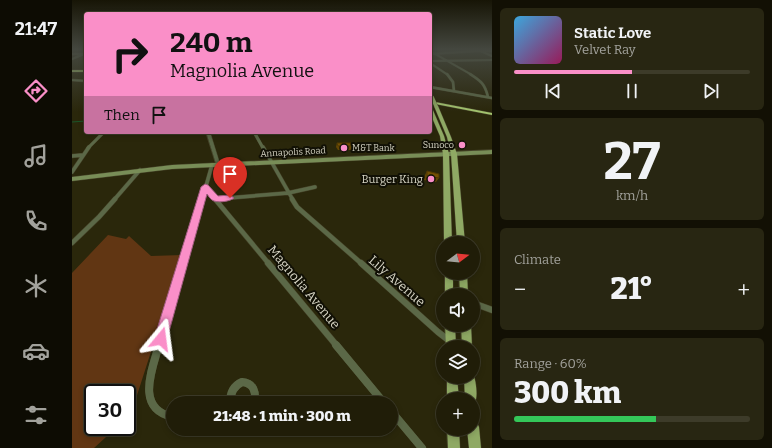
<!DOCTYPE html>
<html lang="en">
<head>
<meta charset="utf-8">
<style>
	:root { --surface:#201d08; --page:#282612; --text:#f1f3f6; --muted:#a2a29c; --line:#3d3b29; --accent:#fa8fc8 }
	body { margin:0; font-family:Bitter,serif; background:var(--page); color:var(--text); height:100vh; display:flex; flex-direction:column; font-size:15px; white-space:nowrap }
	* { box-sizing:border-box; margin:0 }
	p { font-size:13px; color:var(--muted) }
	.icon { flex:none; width:22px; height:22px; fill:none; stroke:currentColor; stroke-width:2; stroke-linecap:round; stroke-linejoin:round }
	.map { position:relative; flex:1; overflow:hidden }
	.drawer { display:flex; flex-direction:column; gap:8px; padding:8px; background:#121004; width:280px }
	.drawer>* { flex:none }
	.hud { position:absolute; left:12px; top:12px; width:348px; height:122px; border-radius:4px; box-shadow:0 2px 6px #0003,0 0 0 1px var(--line); background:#fa8fc8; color:#111; overflow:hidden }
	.needle { width:26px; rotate:74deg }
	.buttons { position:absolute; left:364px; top:236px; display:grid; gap:8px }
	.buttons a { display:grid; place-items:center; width:44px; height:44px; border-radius:50%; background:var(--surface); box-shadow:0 2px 6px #0003,0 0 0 1px var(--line); font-size:20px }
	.speed { position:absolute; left:12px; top:384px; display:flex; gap:8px; font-size:20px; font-weight:700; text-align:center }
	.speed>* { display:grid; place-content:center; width:52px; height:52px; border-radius:50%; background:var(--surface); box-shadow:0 2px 6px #0003,0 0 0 1px var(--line); line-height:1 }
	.speed .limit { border:2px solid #111; border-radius:6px; background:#fff; color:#111 }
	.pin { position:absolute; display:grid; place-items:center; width:34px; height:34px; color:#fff; margin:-41px -17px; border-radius:50% 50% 50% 0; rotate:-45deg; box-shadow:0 0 4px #0007 }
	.pin .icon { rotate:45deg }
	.me { position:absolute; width:44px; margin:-22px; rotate:16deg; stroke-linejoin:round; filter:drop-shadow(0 0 3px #0008) }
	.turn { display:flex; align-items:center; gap:14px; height:84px; padding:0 20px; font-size:18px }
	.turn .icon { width:52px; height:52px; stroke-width:2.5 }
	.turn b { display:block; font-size:28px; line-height:34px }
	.then { display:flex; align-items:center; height:38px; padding:0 20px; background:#0003; gap:8px; font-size:15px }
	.big { font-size:30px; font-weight:800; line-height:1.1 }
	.drawer .card { flex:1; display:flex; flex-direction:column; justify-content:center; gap:6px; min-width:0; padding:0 14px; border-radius:6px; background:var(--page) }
	.drawer .dial { align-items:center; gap:0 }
	.dial b { font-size:52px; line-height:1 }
	.song { display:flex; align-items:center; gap:12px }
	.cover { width:48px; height:48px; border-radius:6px; background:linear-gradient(135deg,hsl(200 70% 55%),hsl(330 70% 35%)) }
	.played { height:4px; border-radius:2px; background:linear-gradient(90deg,var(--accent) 50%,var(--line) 50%) }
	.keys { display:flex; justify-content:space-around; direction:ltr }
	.heat { display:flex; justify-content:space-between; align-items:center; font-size:22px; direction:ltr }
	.charge { height:6px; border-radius:3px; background:linear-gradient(90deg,#34c759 60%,var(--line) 0) }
	.trip { position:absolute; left:94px; top:396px; width:232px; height:40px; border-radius:20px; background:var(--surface); box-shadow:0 2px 6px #0003,0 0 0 1px var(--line); font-weight:800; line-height:40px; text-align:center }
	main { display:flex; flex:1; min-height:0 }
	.tab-bar { display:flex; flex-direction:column; width:72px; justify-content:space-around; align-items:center; background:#0d0c03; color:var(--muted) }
	.tab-bar .icon { width:28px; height:28px }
	.tab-bar .on { color:var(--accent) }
	.tab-bar b { font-size:18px; color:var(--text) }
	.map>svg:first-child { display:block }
	.green { fill:#613613 }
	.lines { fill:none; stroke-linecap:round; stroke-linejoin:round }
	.stream { stroke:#1a552a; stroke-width:1 }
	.minor-far6-casing { stroke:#464329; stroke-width:2.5 }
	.minor-far5-casing { stroke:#464329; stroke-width:3 }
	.minor-far4-casing { stroke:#464329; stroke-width:3.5 }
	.minor-far3-casing { stroke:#464329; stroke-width:4.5 }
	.minor-far2-casing { stroke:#464329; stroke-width:5.5 }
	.minor-far1-casing { stroke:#464329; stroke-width:7 }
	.minor-casing { stroke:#464329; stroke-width:8 }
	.tertiary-casing { stroke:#464329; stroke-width:1 }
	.secondary-casing { stroke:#464329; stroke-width:1 }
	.primary-casing { stroke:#464329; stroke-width:1 }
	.motorway-casing { stroke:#464329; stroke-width:1 }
	.minor-far6 { stroke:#5b6847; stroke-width:2 }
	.minor-far5 { stroke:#5b6847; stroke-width:2.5 }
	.minor-far4 { stroke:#5b6847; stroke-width:3 }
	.minor-far3 { stroke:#5b6847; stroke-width:3.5 }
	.minor-far2 { stroke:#5b6847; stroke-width:4.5 }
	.minor-far1 { stroke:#5b6847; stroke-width:6 }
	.minor { stroke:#5b6847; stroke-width:8 }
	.tertiary { fill:#5b6847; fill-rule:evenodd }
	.secondary { fill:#788d57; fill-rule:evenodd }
	.primary { fill:#8fa964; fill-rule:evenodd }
	.motorway { fill:#a3c36e; fill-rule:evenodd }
	.primary-bridge-casing { stroke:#464329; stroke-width:4; stroke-linecap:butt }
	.primary-bridge { stroke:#8fa964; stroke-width:3.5 }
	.wall { fill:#634603 }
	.building { fill:#735104; stroke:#503903 }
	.route { fill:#fa8fc8; stroke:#a25d82 }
	.poi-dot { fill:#fa8fc8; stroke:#111005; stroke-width:1.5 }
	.labels { text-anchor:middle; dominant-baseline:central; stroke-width:4; stroke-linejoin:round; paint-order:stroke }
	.far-poi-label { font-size:9px; fill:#d6d4c4; stroke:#111005; text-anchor:end }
	.far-street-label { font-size:9px; fill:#d6d4c4; stroke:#111005 }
	.poi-label { font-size:11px; fill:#d6d4c4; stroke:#111005; text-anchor:end }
	.near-street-label { font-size:13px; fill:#d6d4c4; stroke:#111005 }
</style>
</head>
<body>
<main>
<nav class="tab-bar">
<b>21:47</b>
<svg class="icon on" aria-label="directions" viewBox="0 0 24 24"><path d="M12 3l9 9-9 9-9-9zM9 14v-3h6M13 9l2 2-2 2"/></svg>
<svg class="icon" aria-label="music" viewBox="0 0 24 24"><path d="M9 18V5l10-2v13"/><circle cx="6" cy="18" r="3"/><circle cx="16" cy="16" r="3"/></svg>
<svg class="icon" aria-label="phone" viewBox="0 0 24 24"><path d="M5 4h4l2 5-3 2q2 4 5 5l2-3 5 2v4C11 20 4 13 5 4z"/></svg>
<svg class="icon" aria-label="climate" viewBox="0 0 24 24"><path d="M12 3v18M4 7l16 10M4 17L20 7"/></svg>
<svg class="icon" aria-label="car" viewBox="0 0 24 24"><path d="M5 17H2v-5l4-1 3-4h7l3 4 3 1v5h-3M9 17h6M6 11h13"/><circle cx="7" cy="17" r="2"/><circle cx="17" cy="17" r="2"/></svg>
<svg class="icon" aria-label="filters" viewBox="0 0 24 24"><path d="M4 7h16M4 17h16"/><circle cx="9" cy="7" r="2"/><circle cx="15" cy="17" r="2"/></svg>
</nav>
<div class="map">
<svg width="420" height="448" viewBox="0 0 420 448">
	<rect width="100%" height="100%" fill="#2a270b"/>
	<path class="green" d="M36,235L54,239L57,236L79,256L110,255L59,414L55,418V393H21V427H45L22,448H0V273Z"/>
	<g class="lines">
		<path class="stream" d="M0,122L14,121"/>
		<g class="minor-far6-casing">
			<path id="minor-far6" d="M418,49L420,51
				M358,51L400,75
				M409,51L420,56
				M0,59L14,53
				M358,61L420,60
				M358,63L376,75"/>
		</g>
		<g class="minor-far5-casing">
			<path id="minor-far5" d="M375,74L381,82L382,91
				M398,74C409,81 413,84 416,97
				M358,87L420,98"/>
		</g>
		<g class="minor-far4-casing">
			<path id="minor-far4" d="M182,132L191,148
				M16,148L32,132"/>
		</g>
		<g class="minor-far3-casing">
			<path id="minor-far3" d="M191,147L221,200
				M0,156L11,155
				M0,172L17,147
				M133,187L144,200
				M144,199L216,193L243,187
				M42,200L68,170
				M130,200L140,165"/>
		</g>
		<g class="minor-far2-casing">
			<path id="minor-far2" d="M143,199L197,264
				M144,199H147
				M220,199L225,207L290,264
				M0,243L27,217L43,199
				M111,264L130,199"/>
		</g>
		<g class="minor-far1-casing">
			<path id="minor-far1" d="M196,263L265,346
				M289,263L366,332L379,342L387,346
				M401,303L420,310
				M87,346L111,263"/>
		</g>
		<g class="minor-casing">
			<path id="minor" d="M87,345C80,370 63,409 101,417
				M264,345L312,403
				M385,345L390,347
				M158,403C158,393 161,386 170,382C182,383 184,392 183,403
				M319,411L350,448"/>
		</g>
		<g class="tertiary-casing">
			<path id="tertiary" d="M404,50H420V52H404L358,55V53Z
				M0,53H14V55H0Z
				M0,79L14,80V82L0,81Z
				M134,132H138L148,164V165H146L144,164Z"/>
		</g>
		<g class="secondary-casing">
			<path id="secondary" d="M420,150V154L100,169L0,181V177L100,165Z"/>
		</g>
		<g class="primary-casing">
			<path id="primary" d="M358,92L360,93L361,98L358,97Z
				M364,105L366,106L379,137L385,154L393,243H385L379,154L375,137L362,106Z
				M358,107L360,108L372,136L377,154L380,243H372L371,154L368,136L358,113Z
				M373,273H381V295H373Z
				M387,273H395L396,295H388Z
				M373,325H383L384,347H374Z
				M389,325H399L400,347H390Z
				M401,373C404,381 406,395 403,403L401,404V399H393L392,377H401Z
				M375,377H385L387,399H375Z
				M401,421L405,423L407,427L409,448H397L395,429H401Z
				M375,429H387L388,448H376Z"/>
		</g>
		<g class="motorway-casing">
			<path id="motorway" d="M0,70H14V72H0Z
				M358,101L420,113V115L358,103Z"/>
		</g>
		<use href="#minor-far6" class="minor-far6"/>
		<use href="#minor-far5" class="minor-far5"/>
		<use href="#minor-far4" class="minor-far4"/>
		<use href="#minor-far3" class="minor-far3"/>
		<use href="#minor-far2" class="minor-far2"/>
		<use href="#minor-far1" class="minor-far1"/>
		<use href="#minor" class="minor"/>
		<use href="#tertiary" class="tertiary"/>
		<use href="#secondary" class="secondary"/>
		<use href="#primary" class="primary"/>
		<use href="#motorway" class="motorway"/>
		<g class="primary-bridge-casing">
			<path id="primary-bridge" d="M360,97L364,106"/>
		</g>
		<use href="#primary-bridge" class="primary-bridge"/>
	</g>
	<path class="wall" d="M265,143L280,146L279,150H266L264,147Z
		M355,171L367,178L364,182L352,180L353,175Z"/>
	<path class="building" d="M265,143H279L280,146H266Z
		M355,171L367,174V178L355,176Z"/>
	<linearGradient id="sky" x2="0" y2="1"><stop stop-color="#171506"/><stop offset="0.44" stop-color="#44473f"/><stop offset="1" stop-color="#44473f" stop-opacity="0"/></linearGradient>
	<rect width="420" height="112" fill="url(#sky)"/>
	<path class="route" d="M133,184L136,185L146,196L158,195L162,198C159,201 148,203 142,201C139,200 137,197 135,194L95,339L93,343L89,345L84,343L82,339L129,187Z"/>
	<g class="poi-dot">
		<circle cx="390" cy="145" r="4"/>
		<circle cx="272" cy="148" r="4"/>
		<circle cx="359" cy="179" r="4"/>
	</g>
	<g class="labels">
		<g class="far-poi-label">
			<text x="382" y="145">Sunoco</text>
			<text x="280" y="148" text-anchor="start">M&amp;T Bank</text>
		</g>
		<g class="far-street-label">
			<text transform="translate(221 152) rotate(-3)">Annapolis Road</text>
		</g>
		<g class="poi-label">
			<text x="351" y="179">Burger King</text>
		</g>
		<g class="near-street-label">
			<text transform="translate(325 281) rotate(41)">Lily Avenue</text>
			<text transform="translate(232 287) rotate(50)">Magnolia Avenue</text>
		</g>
	</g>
</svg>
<div class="buttons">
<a><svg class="needle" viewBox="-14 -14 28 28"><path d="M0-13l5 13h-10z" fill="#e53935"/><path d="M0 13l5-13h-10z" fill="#a2a29c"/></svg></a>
<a><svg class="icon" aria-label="sound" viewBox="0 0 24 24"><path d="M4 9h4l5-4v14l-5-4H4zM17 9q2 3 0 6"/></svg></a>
<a><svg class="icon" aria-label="layers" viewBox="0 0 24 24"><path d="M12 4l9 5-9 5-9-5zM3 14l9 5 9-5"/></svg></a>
<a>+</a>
</div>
<div class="speed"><div class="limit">30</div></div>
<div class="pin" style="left:158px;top:198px;background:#d93025"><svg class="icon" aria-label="arrive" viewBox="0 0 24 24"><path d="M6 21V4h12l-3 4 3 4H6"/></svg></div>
<svg class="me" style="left:89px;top:339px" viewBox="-20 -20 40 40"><path d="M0-17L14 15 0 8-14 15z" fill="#fa8fc8" stroke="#fff" stroke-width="4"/></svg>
<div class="trip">21:48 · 1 min · 300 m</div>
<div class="hud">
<div class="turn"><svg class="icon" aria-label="right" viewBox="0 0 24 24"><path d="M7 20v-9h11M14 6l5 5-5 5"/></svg><div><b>240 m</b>Magnolia Avenue</div></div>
<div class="then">Then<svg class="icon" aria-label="arrive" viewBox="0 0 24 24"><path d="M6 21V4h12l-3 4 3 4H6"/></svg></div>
</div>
</div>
<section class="drawer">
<div class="card">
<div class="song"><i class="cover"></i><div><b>Static Love</b><p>Velvet Ray</p></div></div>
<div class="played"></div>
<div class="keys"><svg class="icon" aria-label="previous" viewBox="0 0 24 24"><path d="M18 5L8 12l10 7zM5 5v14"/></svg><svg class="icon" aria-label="pause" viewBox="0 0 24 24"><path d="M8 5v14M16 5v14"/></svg><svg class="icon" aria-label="next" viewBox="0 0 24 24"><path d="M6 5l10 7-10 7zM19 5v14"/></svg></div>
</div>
<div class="card dial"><b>27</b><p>km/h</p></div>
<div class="card"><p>Climate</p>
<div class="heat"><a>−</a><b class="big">21°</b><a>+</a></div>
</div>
<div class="card"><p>Range · 60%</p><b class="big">300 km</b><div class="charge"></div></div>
</section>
</main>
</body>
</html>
